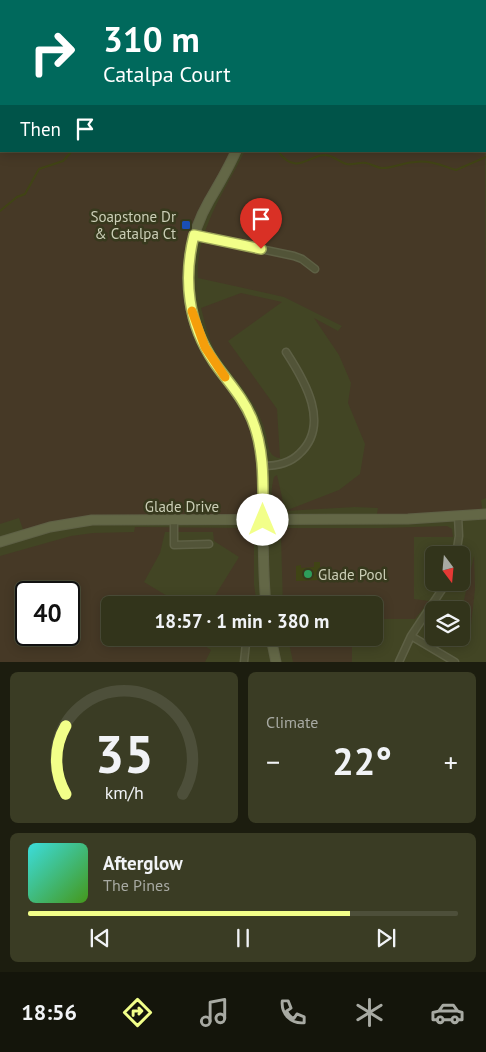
<!DOCTYPE html>
<html lang="en">
<head>
<meta charset="utf-8">
<style>
	:root { --surface:#32341b; --page:#3a3c24; --text:#f1f3f6; --muted:#a8aaa3; --line:#4d4f3a; --accent:#f2ff89 }
	body { margin:0; font-family:"PT Sans",sans-serif; background:var(--page); color:var(--text); height:100vh; display:flex; flex-direction:column; font-size:19px; white-space:nowrap }
	* { box-sizing:border-box; margin:0 }
	p { font-size:16px; color:var(--muted) }
	.icon { flex:none; width:28px; height:28px; fill:none; stroke:currentColor; stroke-width:2; stroke-linecap:round; stroke-linejoin:round }
	.map { position:relative; height:662px; overflow:hidden }
	.side { display:flex; flex-direction:column; gap:10px; padding:10px; background:#1c1d0f; flex:1 }
	.side>* { flex:none }
	.top-card { position:absolute; left:0px; top:0px; width:486px; height:152px; box-shadow:0 2px 12px #0003,0 0 0 1px var(--line); background:#00695c; color:#fff; overflow:hidden }
	.needle { width:32px; rotate:164deg }
	.buttons { position:absolute; left:425px; top:546px; display:grid; gap:10px }
	.buttons a { display:grid; place-items:center; width:45px; height:45px; border-radius:8px; background:var(--surface); box-shadow:0 2px 12px #0003,0 0 0 1px var(--line); font-size:25px }
	.speed { position:absolute; left:15px; top:581px; display:flex; gap:10px; font-size:25px; font-weight:700; text-align:center }
	.speed>* { display:grid; place-content:center; width:65px; height:65px; border-radius:50%; background:var(--surface); box-shadow:0 2px 12px #0003,0 0 0 1px var(--line); line-height:1 }
	.speed .limit { border:2px solid #111; border-radius:8px; background:#fff; color:#111 }
	.pin { position:absolute; display:grid; place-items:center; width:42px; height:42px; color:#fff; margin:-51px -21px; border-radius:50% 50% 50% 0; rotate:-45deg; box-shadow:0 0 5px #0007 }
	.pin .icon { rotate:45deg }
	.me { position:absolute; width:55px; margin:-28px; rotate:0deg; stroke-linejoin:round; filter:drop-shadow(0 0 4px #0008) }
	.turn { display:flex; align-items:center; gap:18px; height:105px; padding:0 20px; font-size:22px }
	.turn .icon { width:65px; height:65px; stroke-width:2.5 }
	.turn b { display:block; font-size:35px; line-height:42px }
	.then { display:flex; align-items:center; height:48px; padding:0 20px; background:#0003; gap:10px; font-size:19px }
	.big { font-size:38px; font-weight:800; line-height:1.1 }
	.side .card { flex:1; display:flex; flex-direction:column; justify-content:center; gap:8px; min-width:0; padding:0 18px; border-radius:8px; background:var(--page) }
	.side .dial { align-items:center; gap:0 }
	.dial svg { height:130px; overflow:visible; fill:none; stroke:var(--line); stroke-width:7; stroke-linecap:round; text-anchor:middle }
	.dial text { fill:var(--text); stroke:none }
	.song { display:flex; align-items:center; gap:15px }
	.cover { width:60px; height:60px; border-radius:8px; background:linear-gradient(135deg,hsl(180 70% 55%),hsl(100 70% 35%)) }
	.played { height:5px; border-radius:2px; background:linear-gradient(90deg,var(--accent) 75%,var(--line) 75%) }
	.keys { display:flex; justify-content:space-around; direction:ltr }
	.heat { display:flex; justify-content:space-between; align-items:center; font-size:28px; direction:ltr }
	.side .tiles { flex:1; display:grid; gap:10px; grid-template-columns:1fr 1fr }
	.card:last-child { grid-column:span 2 }
	.trip { position:absolute; left:101px; top:596px; width:282px; height:50px; border-radius:8px; background:var(--surface); box-shadow:0 2px 12px #0003,0 0 0 1px var(--line); font-weight:800; line-height:50px; text-align:center }
	.tabs { display:flex; height:80px; justify-content:space-around; align-items:center; background:#14150b; color:var(--muted) }
	.tabs .icon { width:35px; height:35px }
	.tabs .active { color:var(--accent) }
	.tabs b { font-size:22px; color:var(--text) }
	.map>svg:first-child { display:block }
	.green { fill:#463926; fill-rule:evenodd }
	.water { fill:#404415 }
	.lines { fill:none; stroke-linecap:round; stroke-linejoin:round }
	.stream { stroke:#404415; stroke-width:2 }
	.street-casing { stroke:#5e6045; stroke-width:9 }
	.secondary-casing { stroke:#5e6045; stroke-width:11 }
	.street { stroke:#525438; stroke-width:6 }
	.secondary { stroke:#636746; stroke-width:9 }
	.route-casing { stroke:#9da659; stroke-width:12 }
	.route { stroke:#f2ff89; stroke-width:9 }
	.slow { stroke:#f59e0b; stroke-width:9 }
	.transit-dot { fill:#1a4fb4; stroke:#37391d; stroke-width:2 }
	.leisure-dot { fill:#2e9e5b; stroke:#37391d; stroke-width:2 }
	.labels { text-anchor:middle; dominant-baseline:central; stroke-width:5; stroke-linejoin:round; paint-order:stroke }
	.poi-label { font-size:15px; fill:#cbceb6; stroke:#37391d; text-anchor:end }
	.street-label { font-size:15px; fill:#cbceb6; stroke:#37391d }
</style>
</head>
<body>
<div class="map">
<svg width="486" height="662" viewBox="0 0 486 662">
	<rect width="100%" height="100%" fill="#424524"/>
	<path class="green" d="M0,0H97L1,1V124Z
		M485,129L486,498L481,500L483,514L376,519L378,508L355,507L284,511C281,510 275,509 274,505C270,498 272,484 274,477L277,475L285,511L339,490L360,474L365,444L348,403L351,383L339,355L314,318L338,331L342,326L284,297L198,278C194,235 226,188 245,151H485Z
		M0,133L1,151H236L191,247L194,321L256,431L263,519H109L25,535L19,518L0,524Z
		M241,293L282,302L228,341L277,409L280,458C267,457 268,442 265,431C256,399 233,379 216,352C208,339 205,322 201,308Z
		M447,526L452,529L453,537H414V599L429,601L415,619H375V605H283L281,537L282,533L287,528H383Z
		M135,527L246,528L252,531L254,536V585L257,605H223L213,599L239,557L214,541L213,532H165L160,553L144,582L182,605H110V638H193L211,650L205,662H0V556L71,536L93,533L134,532ZM26,592H69V635H26Z
		M474,556L475,589L471,625L461,621V613Z
		M288,638H352V662H293Z"/>
	<path class="water" d="M314,562H320V580L296,581V566L301,565V568L314,567Z"/>
	<g class="lines">
		<path class="stream" d="M278,151C296,177 309,154 326,155C334,156 339,162 347,164C353,165 360,162 366,163C371,164 376,167 381,168C392,169 404,162 415,162C430,160 443,166 456,170L486,157
			M0,211L17,197L25,194L39,169L63,161L72,151"/>
		<g class="street-casing">
			<path id="street" d="M200,1L202,0
				M0,25L1,27
				M485,58H486
				M0,63H1
				M194,235L294,256L302,259L315,269
				M263,466C276,466 289,464 299,454C331,425 305,381 286,352
				M174,520V545L209,544
				M456,555L459,536L458,516
				M411,636L455,662
				M244,662L246,643L271,638
				M399,662L411,636L447,582"/>
		</g>
		<g class="secondary-casing">
			<path id="secondary" d="M279,1V0
				M236,151C228,169 219,184 209,201C182,248 180,307 209,354C227,383 249,403 258,438C264,462 263,486 263,510C263,542 263,574 266,605
				M0,542L50,527L92,520L408,519L486,514
				M271,638L276,662"/>
		</g>
		<use href="#street" class="street"/>
		<use href="#secondary" class="secondary"/>
	</g>
	<g class="lines">
		<g class="route-casing">
			<path id="route" d="M261,249L194,235C183,279 188,324 214,362C227,381 243,397 252,419C265,451 263,485 263,520"/>
		</g>
		<use href="#route" class="route"/>
		<path class="slow" d="M192,311L205,347L225,377"/>
	</g>
	<rect class="transit-dot" x="181" y="220" width="10" height="10" rx="2.5"/>
	<circle class="leisure-dot" cx="308" cy="574" r="5"/>
	<g class="labels">
		<g class="poi-label">
			<text x="176" y="216">Soapstone Dr<tspan x="176" dy="17">&amp; Catalpa Ct</tspan></text>
			<text x="318" y="574" text-anchor="start">Glade Pool</text>
		</g>
		<g class="street-label">
			<text x="182" y="506">Glade Drive</text>
		</g>
	</g>
</svg>
<div class="buttons">
<a><svg class="needle" viewBox="-14 -14 28 28"><path d="M0-13l5 13h-10z" fill="#e53935"/><path d="M0 13l5-13h-10z" fill="#a8aaa3"/></svg></a>
<a><svg class="icon" aria-label="layers" viewBox="0 0 24 24"><path d="M12 4l9 5-9 5-9-5zM3 14l9 5 9-5"/></svg></a>
</div>
<div class="speed"><div class="limit">40</div></div>
<div class="pin" style="left:261px;top:249px;background:#d93025"><svg class="icon" aria-label="arrive" viewBox="0 0 24 24"><path d="M6 21V4h12l-3 4 3 4H6"/></svg></div>
<svg class="me" style="left:263px;top:520px" viewBox="-20 -20 40 40"><circle r="19" fill="#fff"/><path d="M0-13L10 11 0 6-10 11z" fill="#f2ff89"/></svg>
<div class="trip">18:57 · 1 min · 380 m</div>
<div class="top-card">
<div class="turn"><svg class="icon" aria-label="right" viewBox="0 0 24 24"><path d="M7 20v-9h11M14 6l5 5-5 5"/></svg><div><b>310 m</b>Catalpa Court</div></div>
<div class="then">Then<svg class="icon" aria-label="arrive" viewBox="0 0 24 24"><path d="M6 21V4h12l-3 4 3 4H6"/></svg></div>
</div>
</div>
<section class="side">
<div class="tiles">
<div class="card dial"><svg viewBox="0 0 100 80">
<path d="M14 69A42 42 0 1 1 86 69"/>
<path d="M14 69A42 42 0 0 1 14 27" stroke="#f2ff89"/>
<text x="50" y="56" font-size="32" font-weight="700">35</text>
<text x="50" y="72" font-size="11">km/h</text>
</svg></div>
<div class="card"><p>Climate</p>
<div class="heat"><a>−</a><b class="big">22°</b><a>+</a></div>
</div>
<div class="card">
<div class="song"><i class="cover"></i><div><b>Afterglow</b><p>The Pines</p></div></div>
<div class="played"></div>
<div class="keys"><svg class="icon" aria-label="previous" viewBox="0 0 24 24"><path d="M18 5L8 12l10 7zM5 5v14"/></svg><svg class="icon" aria-label="pause" viewBox="0 0 24 24"><path d="M8 5v14M16 5v14"/></svg><svg class="icon" aria-label="next" viewBox="0 0 24 24"><path d="M6 5l10 7-10 7zM19 5v14"/></svg></div>
</div>
</div>
</section>
<nav class="tabs">
<b>18:56</b>
<svg class="icon active" aria-label="directions" viewBox="0 0 24 24"><path d="M12 3l9 9-9 9-9-9zM9 14v-3h6M13 9l2 2-2 2"/></svg>
<svg class="icon" aria-label="music" viewBox="0 0 24 24"><path d="M9 18V5l10-2v13"/><circle cx="6" cy="18" r="3"/><circle cx="16" cy="16" r="3"/></svg>
<svg class="icon" aria-label="phone" viewBox="0 0 24 24"><path d="M5 4h4l2 5-3 2q2 4 5 5l2-3 5 2v4C11 20 4 13 5 4z"/></svg>
<svg class="icon" aria-label="climate" viewBox="0 0 24 24"><path d="M12 3v18M4 7l16 10M4 17L20 7"/></svg>
<svg class="icon" aria-label="car" viewBox="0 0 24 24"><path d="M5 17H2v-5l4-1 3-4h7l3 4 3 1v5h-3M9 17h6M6 11h13"/><circle cx="7" cy="17" r="2"/><circle cx="17" cy="17" r="2"/></svg>
</nav>
</body>
</html>
